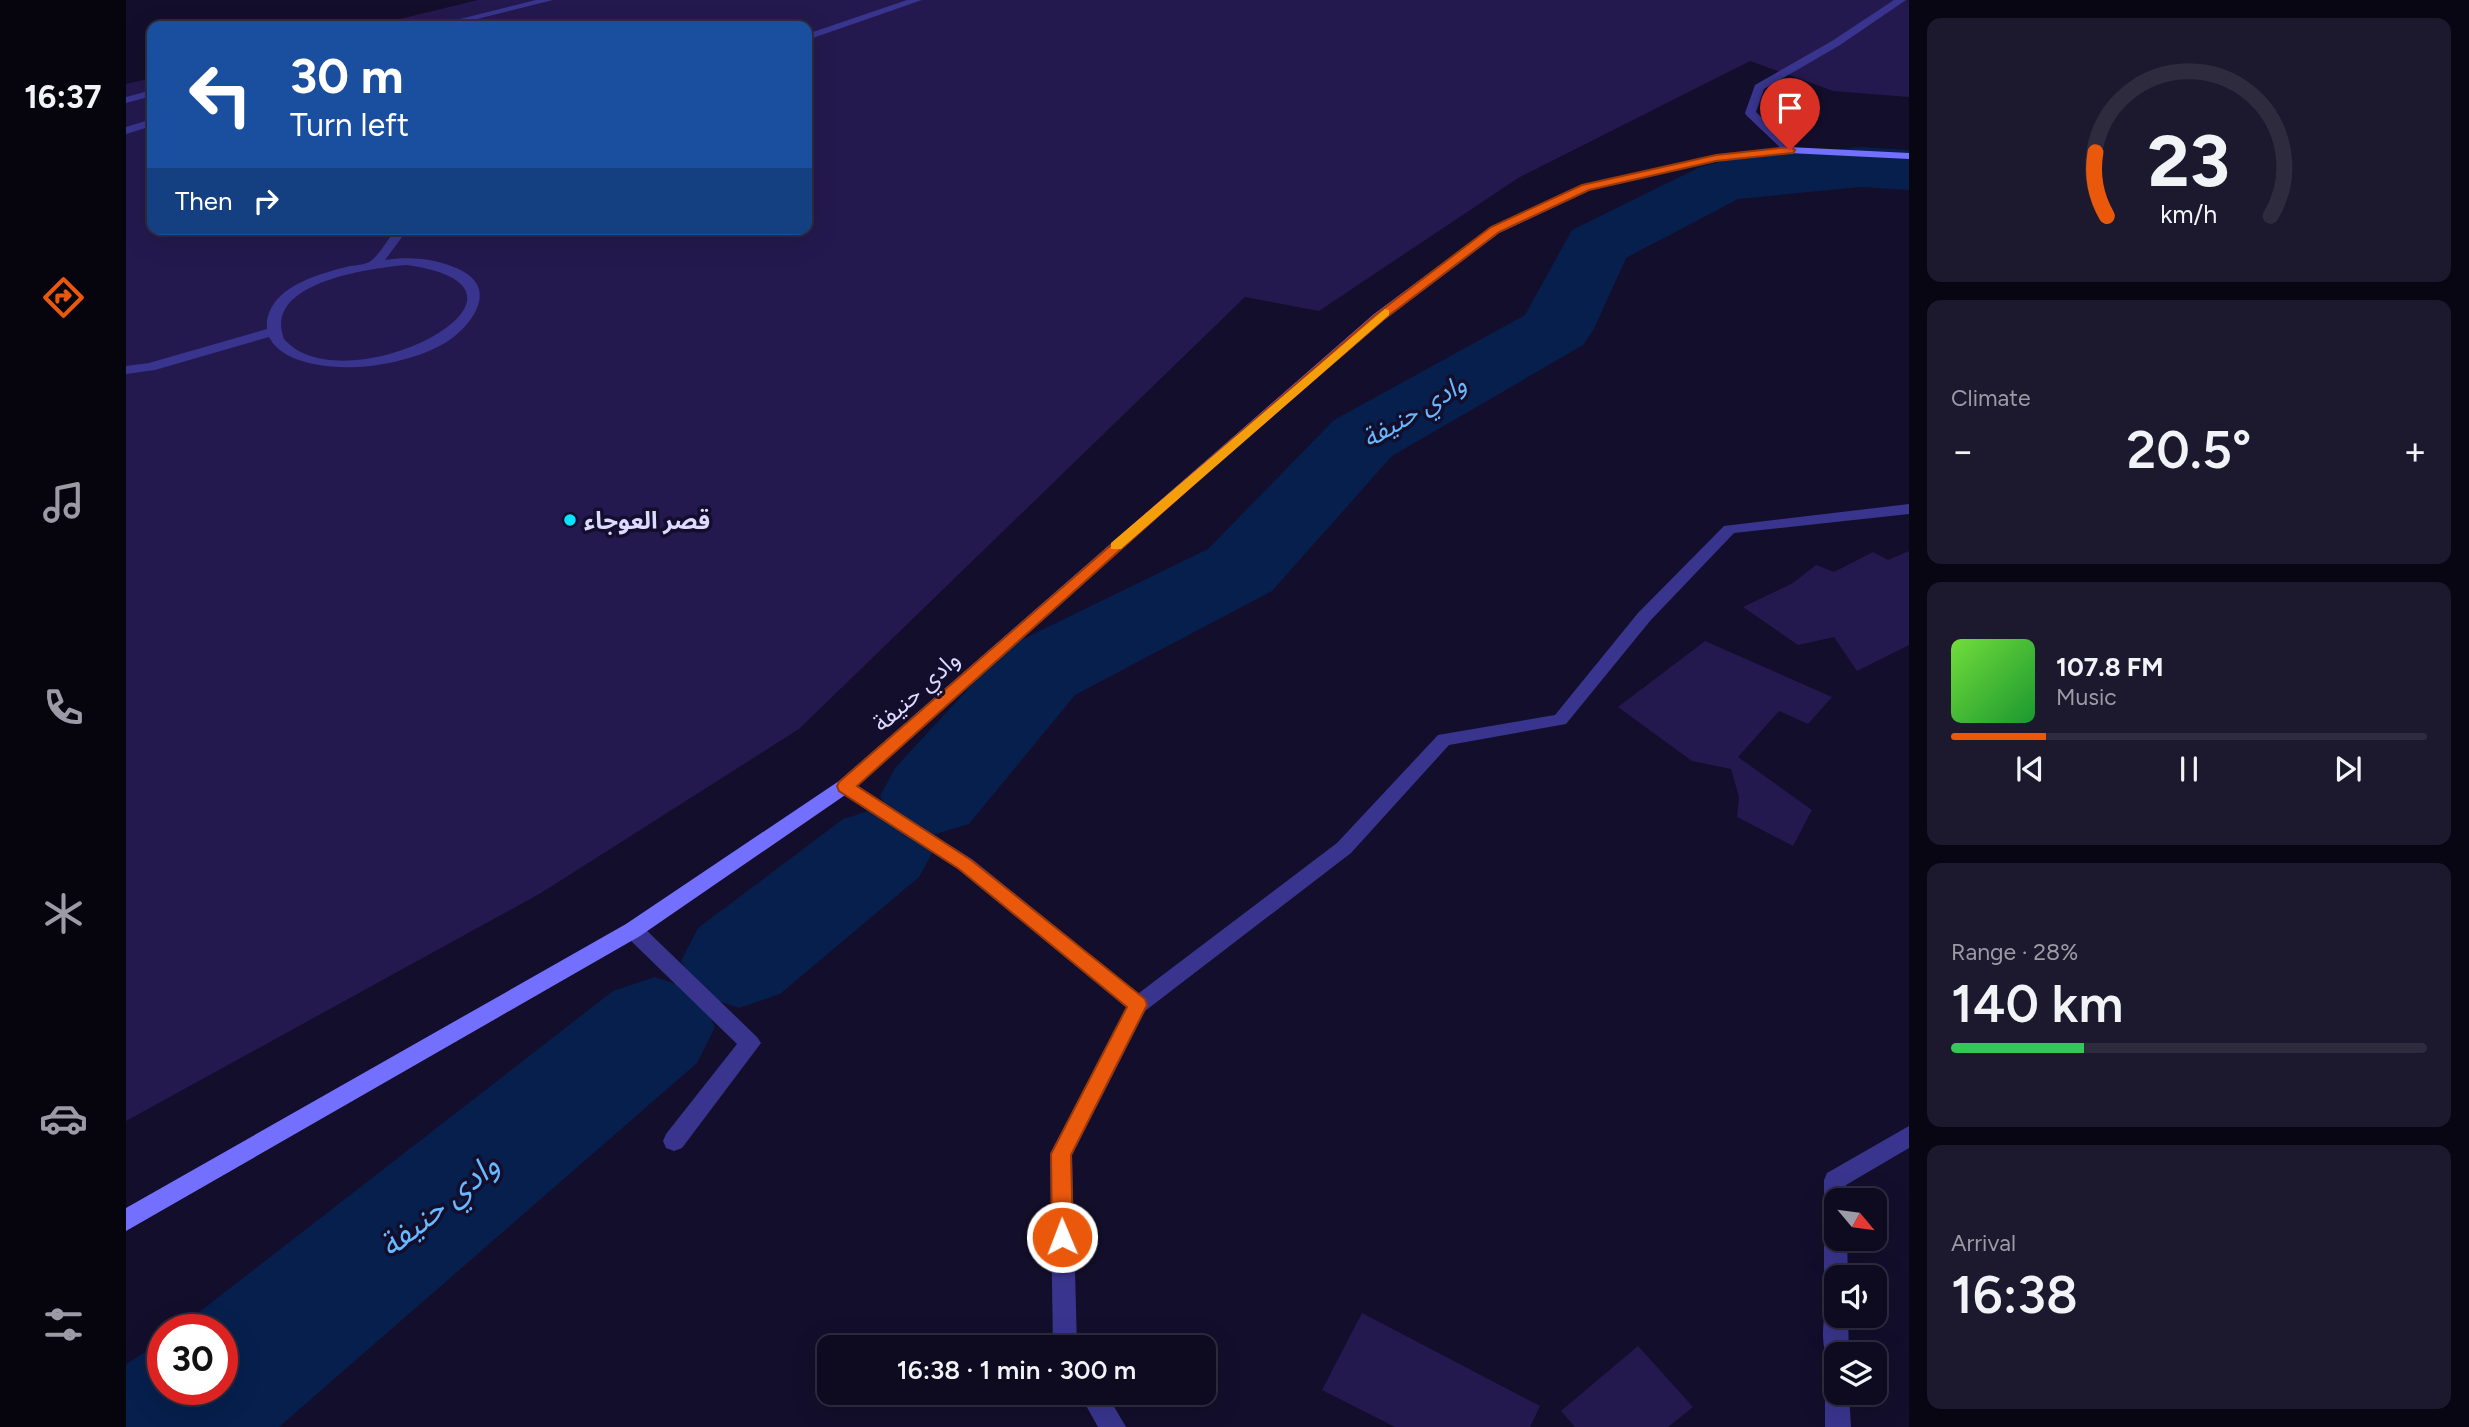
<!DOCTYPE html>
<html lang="en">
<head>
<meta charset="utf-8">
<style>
	:root { --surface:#0e0a20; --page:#1c182d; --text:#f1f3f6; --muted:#9b9aa5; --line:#2e2b3e; --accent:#ea580c }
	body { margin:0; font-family:Figtree,"Noto Sans Arabic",sans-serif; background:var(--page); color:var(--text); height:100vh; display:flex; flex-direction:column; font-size:26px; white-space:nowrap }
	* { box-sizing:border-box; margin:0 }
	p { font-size:23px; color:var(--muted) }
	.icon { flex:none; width:38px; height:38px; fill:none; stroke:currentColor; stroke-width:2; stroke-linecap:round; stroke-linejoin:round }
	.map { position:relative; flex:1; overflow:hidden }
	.sheet { display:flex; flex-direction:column; gap:18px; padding:18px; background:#080612; width:560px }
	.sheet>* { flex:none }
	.hud { position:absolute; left:21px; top:21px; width:665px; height:214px; border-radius:14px; box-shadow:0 7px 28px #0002,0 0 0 2px var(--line); background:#1a4fa0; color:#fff; overflow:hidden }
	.needle { width:46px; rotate:119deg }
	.controls { position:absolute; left:1698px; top:1188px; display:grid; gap:14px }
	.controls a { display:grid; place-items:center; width:63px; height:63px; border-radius:14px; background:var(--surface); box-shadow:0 7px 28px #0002,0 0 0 2px var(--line); font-size:35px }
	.speed { position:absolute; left:21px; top:1314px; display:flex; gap:14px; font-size:35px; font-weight:700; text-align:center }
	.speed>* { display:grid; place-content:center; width:91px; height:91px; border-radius:50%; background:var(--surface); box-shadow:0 7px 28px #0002,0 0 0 2px var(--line); line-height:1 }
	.speed .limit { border:10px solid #d22; background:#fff; color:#111 }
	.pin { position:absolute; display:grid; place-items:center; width:60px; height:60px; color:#fff; margin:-72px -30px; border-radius:50% 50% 50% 0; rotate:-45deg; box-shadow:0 0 7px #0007 }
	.pin .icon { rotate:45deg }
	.me { position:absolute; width:77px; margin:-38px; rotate:359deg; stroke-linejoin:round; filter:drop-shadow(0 0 5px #0008) }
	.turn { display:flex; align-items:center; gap:24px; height:147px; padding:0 28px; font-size:32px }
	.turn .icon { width:91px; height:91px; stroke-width:2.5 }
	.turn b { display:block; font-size:49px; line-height:60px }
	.then { display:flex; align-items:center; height:66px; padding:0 28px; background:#0003; gap:14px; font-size:26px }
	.big { font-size:52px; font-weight:600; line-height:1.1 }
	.sheet .card { flex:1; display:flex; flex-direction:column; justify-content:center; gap:10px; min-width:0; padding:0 24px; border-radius:14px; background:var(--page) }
	.sheet .dial { align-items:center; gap:0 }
	.dial svg { height:182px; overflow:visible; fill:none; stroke:var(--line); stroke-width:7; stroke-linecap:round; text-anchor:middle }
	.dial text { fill:var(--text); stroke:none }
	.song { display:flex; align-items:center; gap:21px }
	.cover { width:84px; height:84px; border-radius:10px; background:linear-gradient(135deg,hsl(100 70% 55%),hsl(130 70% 35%)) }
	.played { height:7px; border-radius:4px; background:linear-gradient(90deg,var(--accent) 20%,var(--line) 20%) }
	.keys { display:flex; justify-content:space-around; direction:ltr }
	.heat { display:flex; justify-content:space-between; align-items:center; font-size:38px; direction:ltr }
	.charge { height:10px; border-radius:5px; background:linear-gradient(90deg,#34c759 28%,var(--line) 0) }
	.trip { position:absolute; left:691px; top:1335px; width:399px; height:70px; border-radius:14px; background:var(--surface); box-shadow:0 7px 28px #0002,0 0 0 2px var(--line); font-weight:600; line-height:70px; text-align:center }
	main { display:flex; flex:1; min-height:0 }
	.tab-bar { display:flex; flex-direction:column; width:126px; justify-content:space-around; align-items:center; background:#06040d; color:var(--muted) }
	.tab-bar .icon { width:49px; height:49px }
	.tab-bar .active { color:var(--accent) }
	.tab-bar b { font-size:32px; color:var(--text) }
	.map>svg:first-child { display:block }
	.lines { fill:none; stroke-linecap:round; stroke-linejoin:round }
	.river { fill:#061f4d; fill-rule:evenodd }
	.building { fill:#24194e }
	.lane { fill:#39358e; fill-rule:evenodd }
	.street { fill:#39358e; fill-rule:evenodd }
	.secondary { fill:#7470ff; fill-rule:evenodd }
	.route { fill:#ea580c; stroke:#983908; stroke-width:2 }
	.slow { fill:#f59e0b }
	.poi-dot { fill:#05e5ff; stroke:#130e2b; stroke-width:2.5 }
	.labels { text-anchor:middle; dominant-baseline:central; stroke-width:7; stroke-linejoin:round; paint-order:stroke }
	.poi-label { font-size:24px; font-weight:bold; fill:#ddd9ff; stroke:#130e2b; text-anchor:start }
	.street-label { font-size:24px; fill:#ddd9ff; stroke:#130e2b }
	.water-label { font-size:26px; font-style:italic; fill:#67b8ff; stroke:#130e2b }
	.near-water-label { font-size:32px; font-style:italic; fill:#67b8ff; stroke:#130e2b }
</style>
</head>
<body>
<main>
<nav class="tab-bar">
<b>16:37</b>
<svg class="icon active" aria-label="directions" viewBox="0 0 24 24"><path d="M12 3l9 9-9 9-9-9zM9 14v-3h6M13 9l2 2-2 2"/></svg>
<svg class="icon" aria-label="music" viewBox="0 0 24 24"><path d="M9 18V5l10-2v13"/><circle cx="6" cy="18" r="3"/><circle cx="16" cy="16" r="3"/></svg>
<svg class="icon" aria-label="phone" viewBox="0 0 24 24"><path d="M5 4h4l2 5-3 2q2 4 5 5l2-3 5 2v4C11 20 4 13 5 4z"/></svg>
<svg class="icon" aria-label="climate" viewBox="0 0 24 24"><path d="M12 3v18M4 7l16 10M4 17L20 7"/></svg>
<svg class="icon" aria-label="car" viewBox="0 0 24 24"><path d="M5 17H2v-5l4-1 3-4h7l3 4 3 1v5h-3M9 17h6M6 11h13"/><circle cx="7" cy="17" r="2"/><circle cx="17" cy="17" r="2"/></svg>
<svg class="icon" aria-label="filters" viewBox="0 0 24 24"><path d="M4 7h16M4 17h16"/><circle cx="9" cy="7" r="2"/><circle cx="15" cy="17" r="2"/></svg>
</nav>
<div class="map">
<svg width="1783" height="1427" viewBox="0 0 1783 1427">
	<rect width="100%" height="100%" fill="#130e2b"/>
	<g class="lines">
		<path class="river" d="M1735,147L1783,150V190L1735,187L1612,199L1500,258L1468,329L1457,345L1266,456L1146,591L949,695L843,824L806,835L801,834L809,848L793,877L654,994L613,1008L573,994L589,1027L571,1063L153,1427H0V1364L37,1341V1390H96V1330H50L487,991L529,977L571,991L555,961L572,928L717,819L755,807L760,808L754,796L769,768L881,647L1082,549L1208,420L1399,315L1446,230L1574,167L1597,161Z"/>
	</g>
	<path class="building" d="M352,0H1783V97L1707,91L1624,61L1392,178L1193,311L1119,297L673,729L415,893L0,1121V84L26,78V229H681V26H245Z
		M1783,551V645L1731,671L1708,637L1672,645L1617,607L1667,583L1690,565L1708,572L1747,552L1762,560Z
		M1579,641L1706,697L1682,724L1653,711L1612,757L1686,810L1667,846L1611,817L1613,797L1605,769L1566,761L1492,707Z
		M1236,1313L1414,1406L1404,1427H1269L1196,1390Z
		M1512,1346L1567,1407L1542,1427H1449L1435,1411Z"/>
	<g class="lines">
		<path class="lane" d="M410,0H427L323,26H306Z
			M781,0H796L681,40V34Z
			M1768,0H1780L1714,45L1638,89L1630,112L1667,148V152H1659L1620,115L1619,113L1629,85L1706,41Z
			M26,90V96L0,103V97Z
			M26,119V126L0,134V127Z
			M270,229H282L259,260C285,256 315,259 338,272C373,292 342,329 319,343C302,353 282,359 263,363C238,368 213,369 188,364C170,360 152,354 143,337L29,370L0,374V366L23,363L141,329C139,289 189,275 220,267C228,265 241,265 246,260C255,252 262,239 270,229ZM281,265C449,289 219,409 158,339C136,282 245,268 281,265Z
			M719,779L846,859L1019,999L1022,1005L1019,1011L1012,1014L1005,1011L832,869L713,791L710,786L713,781Z
			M507,922L514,924L631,1037L635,1043L556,1148L548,1151L540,1148L537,1141L540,1134L611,1044L500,936L497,930L500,924Z"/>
		<path class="street" d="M1783,504V514L1608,533L1524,621L1440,724L1323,745L1225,853L1019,1011L946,1155L951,1348H927L924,1154L1005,999L1211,843L1312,735L1429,715L1512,613L1598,526Z
			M1783,1126V1148L1720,1185L1721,1200H1710V1239H1721L1722,1278H1710V1289L1702,1286L1698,1278V1180L1701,1173Z
			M1710,1304V1316H1722L1723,1354H1710V1366L1702,1363C1696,1348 1695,1323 1701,1308Z
			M1710,1381V1393H1723L1725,1427H1699V1393L1702,1384Z
			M953,1393H980L1000,1427H972Z"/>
		<path class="secondary" d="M1663,147L1783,153V159L1663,153L1590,161L1464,190L1373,233L1258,320L1090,465L725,791L514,936L0,1231V1208L500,924L713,781L1248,314L1365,227L1456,185L1590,155Z"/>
	</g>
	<path class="route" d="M1664,147L1669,150L1667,153L1590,161L1463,190L1373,232L1257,320L1090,464L731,786L845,860L1019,999L1021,1005L945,1155L947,1237L944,1244L936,1247L929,1244L926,1237L925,1154L1001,1007L833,869L713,791L711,786L713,782L1249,315L1365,227L1456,185L1590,155Z"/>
	<path class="slow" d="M1259,309L1263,310V315L995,549H985V543Z"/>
	<circle class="poi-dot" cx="444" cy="520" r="7"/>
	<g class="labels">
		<g class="poi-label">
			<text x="458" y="520">قصر العوجاء</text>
		</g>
		<g class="street-label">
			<text transform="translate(790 691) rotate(-42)">وادي حنيفة</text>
		</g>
		<g class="water-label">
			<text transform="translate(1288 411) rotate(-31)">وادي حنيفة</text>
		</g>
		<g class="near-water-label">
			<text transform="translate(313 1205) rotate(-39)">وادي حنيفة</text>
		</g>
	</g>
</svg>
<div class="controls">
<a><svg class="needle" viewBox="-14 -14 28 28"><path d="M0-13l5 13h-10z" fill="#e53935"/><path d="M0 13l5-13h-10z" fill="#9b9aa5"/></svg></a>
<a><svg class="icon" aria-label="sound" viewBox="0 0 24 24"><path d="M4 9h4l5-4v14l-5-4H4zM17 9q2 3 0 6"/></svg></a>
<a><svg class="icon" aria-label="layers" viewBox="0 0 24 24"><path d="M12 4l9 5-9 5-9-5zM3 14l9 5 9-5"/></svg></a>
</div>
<div class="speed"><div class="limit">30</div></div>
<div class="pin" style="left:1664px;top:150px;background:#d93025"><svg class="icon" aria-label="arrive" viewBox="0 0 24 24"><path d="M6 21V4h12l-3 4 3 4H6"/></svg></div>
<svg class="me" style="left:936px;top:1237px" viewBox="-20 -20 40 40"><circle r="17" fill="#ea580c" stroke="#fff" stroke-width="3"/><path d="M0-11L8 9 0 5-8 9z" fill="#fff"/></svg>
<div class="trip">16:38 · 1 min · 300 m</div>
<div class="hud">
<div class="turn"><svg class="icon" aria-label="left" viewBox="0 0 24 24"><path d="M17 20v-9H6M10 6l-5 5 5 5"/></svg><div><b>30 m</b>Turn left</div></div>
<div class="then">Then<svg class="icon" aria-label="right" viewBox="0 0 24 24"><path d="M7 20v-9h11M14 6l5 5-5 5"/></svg></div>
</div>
</div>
<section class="sheet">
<div class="card dial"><svg viewBox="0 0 100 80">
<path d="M14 69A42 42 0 1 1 86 69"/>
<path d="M14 69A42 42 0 0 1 9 41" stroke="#ea580c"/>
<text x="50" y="56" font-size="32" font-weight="700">23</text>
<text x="50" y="72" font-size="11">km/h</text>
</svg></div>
<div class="card"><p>Climate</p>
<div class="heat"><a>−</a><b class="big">20.5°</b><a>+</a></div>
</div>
<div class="card">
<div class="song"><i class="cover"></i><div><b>107.8 FM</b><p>Music</p></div></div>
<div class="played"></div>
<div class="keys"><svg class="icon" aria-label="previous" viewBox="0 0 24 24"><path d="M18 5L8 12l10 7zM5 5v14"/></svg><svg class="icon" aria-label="pause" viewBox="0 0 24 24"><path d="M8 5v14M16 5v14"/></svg><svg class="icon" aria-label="next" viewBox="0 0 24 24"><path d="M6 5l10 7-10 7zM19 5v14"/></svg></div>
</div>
<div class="card"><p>Range · 28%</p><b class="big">140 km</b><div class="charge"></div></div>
<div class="card"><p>Arrival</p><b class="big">16:38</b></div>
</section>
</main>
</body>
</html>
